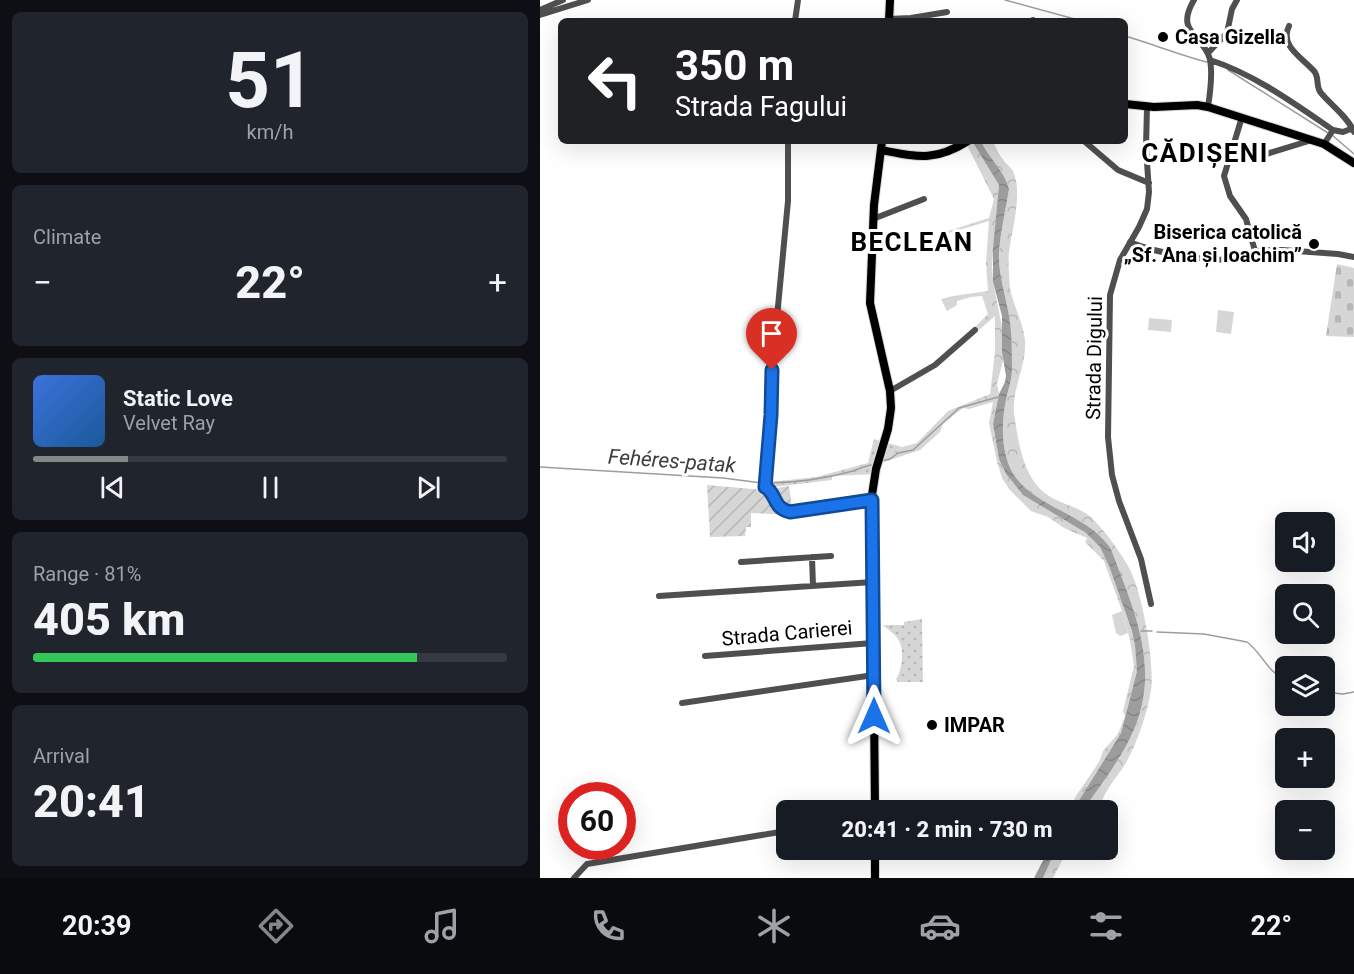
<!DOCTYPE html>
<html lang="en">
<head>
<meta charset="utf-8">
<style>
	:root { --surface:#171b24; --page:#20242c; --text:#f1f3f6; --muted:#9ea1a6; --line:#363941; --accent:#858687 }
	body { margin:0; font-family:Roboto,sans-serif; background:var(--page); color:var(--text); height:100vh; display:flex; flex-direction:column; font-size:22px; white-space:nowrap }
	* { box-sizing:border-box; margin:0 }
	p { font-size:20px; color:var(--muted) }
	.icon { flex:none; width:33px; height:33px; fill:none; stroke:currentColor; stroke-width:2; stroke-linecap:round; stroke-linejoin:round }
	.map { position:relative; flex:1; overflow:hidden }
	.side { display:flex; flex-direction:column; gap:12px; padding:12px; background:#0d0f14; width:540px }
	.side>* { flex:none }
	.top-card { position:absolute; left:18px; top:18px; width:570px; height:126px; border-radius:9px; box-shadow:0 6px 24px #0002; background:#202124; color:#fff; overflow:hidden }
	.fabs { position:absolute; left:735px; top:512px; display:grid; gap:12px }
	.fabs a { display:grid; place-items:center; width:60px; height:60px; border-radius:9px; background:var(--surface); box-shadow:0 6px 24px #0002; font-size:30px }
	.speed { position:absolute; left:18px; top:782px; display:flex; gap:12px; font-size:30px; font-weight:700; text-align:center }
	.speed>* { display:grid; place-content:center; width:78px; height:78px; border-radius:50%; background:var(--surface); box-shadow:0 6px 24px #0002; line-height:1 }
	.speed .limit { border:9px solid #d22; background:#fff; color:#111 }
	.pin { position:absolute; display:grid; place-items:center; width:51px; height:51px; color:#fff; margin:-62px -26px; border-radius:50% 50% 50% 0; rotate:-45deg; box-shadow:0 0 6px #0007 }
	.pin .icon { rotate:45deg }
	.me { position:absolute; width:66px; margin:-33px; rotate:0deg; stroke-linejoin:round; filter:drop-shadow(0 0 4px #0008) }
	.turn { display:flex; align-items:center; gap:21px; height:126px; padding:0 18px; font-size:27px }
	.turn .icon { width:78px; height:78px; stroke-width:2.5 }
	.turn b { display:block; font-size:42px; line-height:51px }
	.big { font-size:45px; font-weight:800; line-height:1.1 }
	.side .tile { flex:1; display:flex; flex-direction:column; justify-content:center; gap:9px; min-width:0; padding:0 21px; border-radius:9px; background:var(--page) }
	.side .dial { align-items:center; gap:0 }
	.dial b { font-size:78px; line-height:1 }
	.song { display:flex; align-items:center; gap:18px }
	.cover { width:72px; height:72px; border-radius:9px; background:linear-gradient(135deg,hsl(220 70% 55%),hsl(210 70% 35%)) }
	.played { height:6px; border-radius:3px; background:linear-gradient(90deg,var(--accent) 20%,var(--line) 20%) }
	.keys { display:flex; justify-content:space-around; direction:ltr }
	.heat { display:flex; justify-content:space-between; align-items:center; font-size:33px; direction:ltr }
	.charge { height:9px; border-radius:4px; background:linear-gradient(90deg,#34c759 81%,var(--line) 0) }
	.trip { position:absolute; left:236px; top:800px; width:342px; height:60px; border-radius:9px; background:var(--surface); box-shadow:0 6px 24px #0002; font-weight:800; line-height:60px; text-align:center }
	.tabs { display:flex; height:96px; justify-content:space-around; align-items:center; background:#090b0e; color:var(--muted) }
	.tabs .icon { width:42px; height:42px }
	.tabs .current { color:var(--accent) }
	.tabs b { font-size:27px; color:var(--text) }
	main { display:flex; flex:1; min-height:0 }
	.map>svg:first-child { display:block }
	.grass { fill:url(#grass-dots) }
	.forest { fill:url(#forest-crowns) }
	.cemetery { fill:url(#cemetery-stones) }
	.garden { fill:url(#garden-furrows) }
	.pitch { fill:#d6d6d6 }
	.water { fill:url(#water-waves) }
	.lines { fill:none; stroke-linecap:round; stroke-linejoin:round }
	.stream { stroke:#9d9d9d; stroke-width:1.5 }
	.major-casing { stroke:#dbdbdb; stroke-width:10 }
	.minor { stroke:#4f4f4f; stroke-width:6 }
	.major { stroke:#000; stroke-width:8 }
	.route-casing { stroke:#114b97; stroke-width:15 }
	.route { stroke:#1a73e8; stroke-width:10 }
	.poi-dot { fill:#000; stroke:#fff; stroke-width:2 }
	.labels { text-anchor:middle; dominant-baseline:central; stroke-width:6; stroke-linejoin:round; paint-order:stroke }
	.poi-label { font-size:20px; font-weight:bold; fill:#000; stroke:#fff; text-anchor:start }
	.street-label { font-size:20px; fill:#000; stroke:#fff }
	.water-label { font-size:21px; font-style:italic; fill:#3e3e3e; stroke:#fff }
	.district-label { font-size:26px; font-weight:bold; letter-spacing:1.5px; fill:#000; stroke:#fff }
</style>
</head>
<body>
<main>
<section class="side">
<div class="tile dial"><b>51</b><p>km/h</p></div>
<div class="tile"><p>Climate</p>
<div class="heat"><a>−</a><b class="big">22°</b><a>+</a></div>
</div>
<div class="tile">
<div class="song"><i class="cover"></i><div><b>Static Love</b><p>Velvet Ray</p></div></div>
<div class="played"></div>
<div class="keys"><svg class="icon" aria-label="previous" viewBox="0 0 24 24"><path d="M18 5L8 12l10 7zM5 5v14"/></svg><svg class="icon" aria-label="pause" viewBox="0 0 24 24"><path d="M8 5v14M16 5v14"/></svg><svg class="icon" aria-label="next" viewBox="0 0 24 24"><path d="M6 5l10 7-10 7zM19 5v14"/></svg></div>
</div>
<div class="tile"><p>Range · 81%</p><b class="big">405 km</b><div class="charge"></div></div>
<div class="tile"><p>Arrival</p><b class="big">20:41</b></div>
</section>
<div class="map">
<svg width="814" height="878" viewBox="0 0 814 878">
	<defs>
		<pattern id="grass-dots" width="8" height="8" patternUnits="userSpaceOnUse" patternTransform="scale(1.5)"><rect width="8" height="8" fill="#d6d6d6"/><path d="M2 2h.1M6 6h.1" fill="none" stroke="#b6b6b6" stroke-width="1.8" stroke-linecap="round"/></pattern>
		<pattern id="forest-crowns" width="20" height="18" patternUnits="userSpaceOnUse" patternTransform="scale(1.5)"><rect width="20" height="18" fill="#d6d6d6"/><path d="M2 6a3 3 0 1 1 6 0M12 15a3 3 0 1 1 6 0" fill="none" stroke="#b6b6b6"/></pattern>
		<pattern id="cemetery-stones" width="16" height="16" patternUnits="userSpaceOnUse" patternTransform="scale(1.5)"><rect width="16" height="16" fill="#d6d6d6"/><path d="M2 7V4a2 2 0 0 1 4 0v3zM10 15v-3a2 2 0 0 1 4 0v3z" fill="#b6b6b6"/></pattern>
		<pattern id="garden-furrows" width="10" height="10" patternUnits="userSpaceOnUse" patternTransform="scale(1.5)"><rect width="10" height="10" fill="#d6d6d6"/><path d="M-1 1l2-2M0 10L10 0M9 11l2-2" fill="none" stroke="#b6b6b6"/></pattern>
		<pattern id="water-waves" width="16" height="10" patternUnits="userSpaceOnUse" patternTransform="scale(1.5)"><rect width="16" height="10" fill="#9d9d9d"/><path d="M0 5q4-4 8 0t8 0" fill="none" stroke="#858585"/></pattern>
	</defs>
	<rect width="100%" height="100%" fill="#fff"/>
	<path class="grass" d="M334,439L362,447L342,458L338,474L292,476V480L234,487L225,490L229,476L230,482L276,477L328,463Z
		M382,619L383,682H358L356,679C362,670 365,649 358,639C355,634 347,629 343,625H364V622Z"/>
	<path class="forest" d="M425,141H432L459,185L452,266L453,282L462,327L463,361L457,384L459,394L453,424L459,459L466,474L483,495L546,533L560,547L569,566L592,631L595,646L597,671L581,733L533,810H529L536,796L559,762L563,751L578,734L585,716L583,711L594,666L590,640L582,611L564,561L545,542L547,538L524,528L508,517L491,511L469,489L462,478L457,462L449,423L453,402L429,409L423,408L403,424L400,432L380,450L341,463L342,458L362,447L377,443L408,411L450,394L455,352V316L439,330L436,326L448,314L442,296L431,297L417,301V305L407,311L401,299L413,296L448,291L446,263L449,221L409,233L408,231L449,218L454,199Z
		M441,141H453C456,148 459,155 464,161C466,164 471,167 473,171C483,193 472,229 469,252C468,263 469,276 470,288C473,305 483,322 485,340C487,368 469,392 475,420C479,446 485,482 509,496C523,505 541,507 553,519C566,533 579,550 588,566C602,589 615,664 611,690C608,710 598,741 588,759C580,775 562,791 560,810H543C560,786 579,762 591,736C623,670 594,612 571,549C547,513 497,509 474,475C461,455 461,423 466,400C468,389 472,381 472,369C472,348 471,327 467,306C464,290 460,277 459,261C458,243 466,209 469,189C463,170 449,159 441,141Z
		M516,849H528L513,878H503Z"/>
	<path class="cemetery" d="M797,264L814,268V337L786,336Z"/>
	<path class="garden" d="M167,485L225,490L249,486L253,515L211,513V527H206L205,536L170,537Z"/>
	<path class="pitch" d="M678,310L694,312L691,334L676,332Z
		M609,318L632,320L631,332L608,330Z
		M582,611L588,633L580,636L576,633L572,615Z"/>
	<path class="water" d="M432,141H441C449,159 464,170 469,189C466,209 458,243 459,261C460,277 464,290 467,306C472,327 472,348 472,369C472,381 468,389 466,400C461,423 461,455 474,475C497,509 547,513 571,549C594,611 623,670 591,736C579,762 560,786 543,810H533L581,733L597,671L595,646L592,631L569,566L560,547L546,533L483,495L466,474L459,459L453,424L459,394L465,382L466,376L462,352V316L453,282V248L459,185Z
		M509,849H516L503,878H494Z"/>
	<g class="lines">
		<path class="stream" d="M465,0L542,21
			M585,36C613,44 639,55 667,62
			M688,70L788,133
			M792,135L814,154
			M342,461L350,459L358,453L373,450L419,408L458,397
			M0,467L183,478L222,483
			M226,483C256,483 284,479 313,471C319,469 325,466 331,465
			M601,631H612
			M617,632L664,634L707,642C722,653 727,672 746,680
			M784,692L803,694L814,692"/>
		<g class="major-casing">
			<path id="major" d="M349,21L350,0
				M585,104L614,107L657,105L668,107L784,144L814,163
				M341,150C378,157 394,162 428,141
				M335,810L332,495L336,469L348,429L351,408L350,391L330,303L334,205L342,141
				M335,878V849"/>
		</g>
		<path class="minor" d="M654,0C636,30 658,33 668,54C674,66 670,94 668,107
			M0,10L23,0
			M0,15L48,0
			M349,19L371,18L407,12
			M255,21L258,0
			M493,21V20
			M749,26C739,46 763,58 774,71C780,78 775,86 781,93C791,105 808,117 814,132
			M668,53L687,33L692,9L697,0
			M670,60C714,74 755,104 793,130L803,132L813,128
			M607,107L606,147L609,192L607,209L599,227L580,260L570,295L568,437L572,475L579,501L601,559L611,604
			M248,141V201L232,370L231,415L225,487C235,492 234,505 247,512L332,500
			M544,141L578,170L609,183
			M784,144L793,130
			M693,147L717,155H723L772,140
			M333,219L384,199
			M590,242C613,253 691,268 714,254L715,251L706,219L690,196L684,176L702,117
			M715,251L742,250L798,254L814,257
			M350,391L395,365L435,330
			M272,557L273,586
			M201,562L291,556
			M119,596L333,582
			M165,656L333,643
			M142,703L334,675
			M34,878L47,864L246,831"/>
		<use href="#major" class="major"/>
	</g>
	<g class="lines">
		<g class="route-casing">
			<path id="route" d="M232,370L231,415L225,487C237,493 232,508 250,512L332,500L334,716"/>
		</g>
		<use href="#route" class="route"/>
	</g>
	<g class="poi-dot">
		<circle cx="623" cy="37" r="6"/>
		<circle cx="774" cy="244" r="6"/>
		<circle cx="392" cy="725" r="6"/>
	</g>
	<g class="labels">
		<g class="poi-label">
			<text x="635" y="37">Casa Gizella</text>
			<text x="762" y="232" text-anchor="end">Biserica catolică<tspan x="762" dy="23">„Sf. Ana și Ioachim”</tspan></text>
			<text x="404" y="725">IMPAR</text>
		</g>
		<g class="street-label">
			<text transform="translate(554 358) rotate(-89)">Strada Digului</text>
			<text transform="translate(247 633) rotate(-5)">Strada Carierei</text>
		</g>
		<g class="water-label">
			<text transform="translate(132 461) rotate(4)">Fehéres-patak</text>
		</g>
		<g class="district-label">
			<text x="665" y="153">CĂDIȘENI</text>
			<text x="372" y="242">BECLEAN</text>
		</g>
	</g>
</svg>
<div class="fabs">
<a><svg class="icon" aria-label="sound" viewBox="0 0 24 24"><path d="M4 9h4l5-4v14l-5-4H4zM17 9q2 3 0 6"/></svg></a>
<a><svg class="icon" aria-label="search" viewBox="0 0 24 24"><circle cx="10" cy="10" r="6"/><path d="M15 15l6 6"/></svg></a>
<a><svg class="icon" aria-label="layers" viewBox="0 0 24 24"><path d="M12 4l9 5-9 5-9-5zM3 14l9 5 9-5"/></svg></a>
<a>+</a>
<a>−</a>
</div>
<div class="speed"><div class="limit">60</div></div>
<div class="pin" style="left:232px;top:370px;background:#d93025"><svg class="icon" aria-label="arrive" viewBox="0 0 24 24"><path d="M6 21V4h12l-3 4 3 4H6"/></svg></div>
<svg class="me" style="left:334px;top:716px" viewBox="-20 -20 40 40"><path d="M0-17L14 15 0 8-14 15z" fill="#1a73e8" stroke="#fff" stroke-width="4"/></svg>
<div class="trip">20:41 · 2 min · 730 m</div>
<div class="top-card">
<div class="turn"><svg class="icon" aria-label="left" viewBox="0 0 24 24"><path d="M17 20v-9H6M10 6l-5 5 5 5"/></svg><div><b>350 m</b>Strada Fagului</div></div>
</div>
</div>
</main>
<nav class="tabs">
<b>20:39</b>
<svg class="icon current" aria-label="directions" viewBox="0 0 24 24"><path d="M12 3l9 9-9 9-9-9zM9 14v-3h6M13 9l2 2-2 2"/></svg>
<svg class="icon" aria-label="music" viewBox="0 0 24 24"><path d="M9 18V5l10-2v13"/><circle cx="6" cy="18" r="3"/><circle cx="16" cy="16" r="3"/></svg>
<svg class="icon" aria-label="phone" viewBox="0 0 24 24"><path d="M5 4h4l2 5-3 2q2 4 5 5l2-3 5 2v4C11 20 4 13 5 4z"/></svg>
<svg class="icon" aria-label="climate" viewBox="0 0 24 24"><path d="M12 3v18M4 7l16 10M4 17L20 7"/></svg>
<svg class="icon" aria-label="car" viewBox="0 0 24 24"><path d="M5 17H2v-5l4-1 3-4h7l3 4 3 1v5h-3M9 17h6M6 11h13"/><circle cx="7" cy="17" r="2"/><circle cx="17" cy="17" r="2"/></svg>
<svg class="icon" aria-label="filters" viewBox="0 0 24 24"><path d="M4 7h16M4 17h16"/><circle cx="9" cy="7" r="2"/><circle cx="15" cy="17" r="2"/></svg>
<b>22°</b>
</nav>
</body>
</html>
